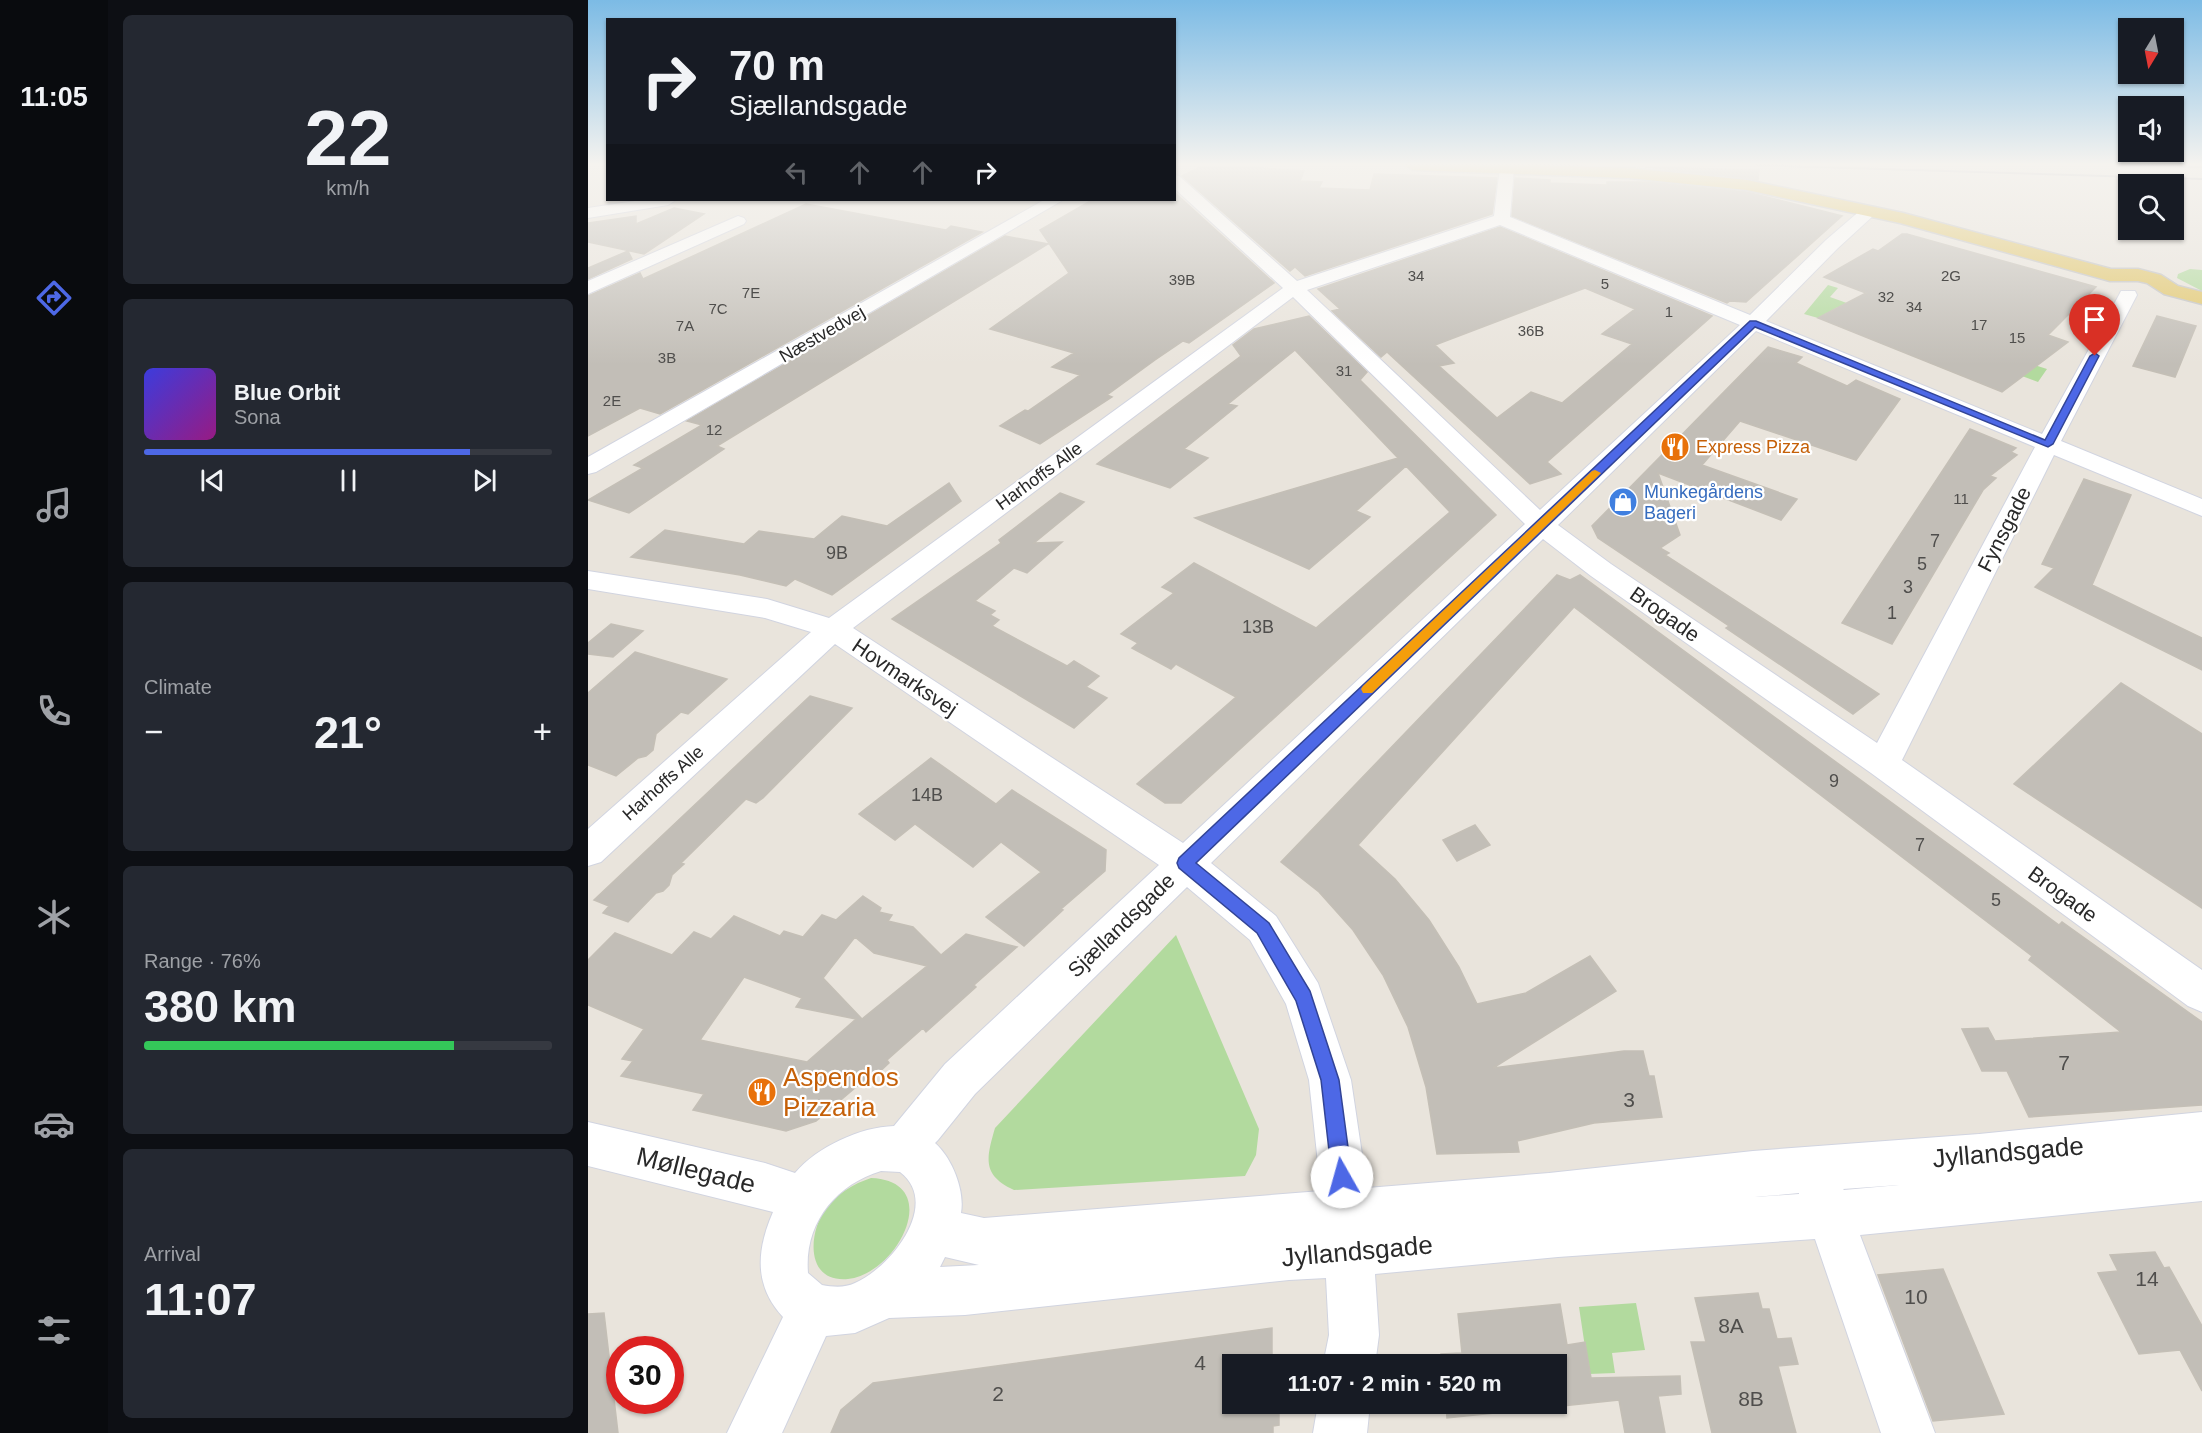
<!DOCTYPE html>
<html lang="en">
<head>
<meta charset="utf-8">
<style>
	:root { --surface:#171b24; --page:#242831; --text:#f1f3f6; --muted:#9ea1a6; --line:#363941; --accent:#4d68e6 }
	body { margin:0; font-family:Helvetica,sans-serif; background:var(--page); color:var(--text); height:100vh; display:flex; flex-direction:column; font-size:22px; white-space:nowrap }
	* { box-sizing:border-box; margin:0 }
	p { font-size:20px; color:var(--muted) }
	.icon { flex:none; width:33px; height:33px; fill:none; stroke:currentColor; stroke-width:2; stroke-linecap:round; stroke-linejoin:round }
	.map { position:relative; flex:1; overflow:hidden }
	.details { display:flex; flex-direction:column; gap:15px; padding:15px; background:#0d0f14; width:480px }
	.details>* { flex:none }
	.banner { position:absolute; left:18px; top:18px; width:570px; height:183px; border-radius:0px; box-shadow:0 2px 4px #0004; background:#171b24; color:var(--text); overflow:hidden }
	.needle { width:39px; rotate:190deg }
	.fabs { position:absolute; left:1530px; top:18px; display:grid; gap:12px }
	.fabs a { display:grid; place-items:center; width:66px; height:66px; border-radius:0px; background:var(--surface); box-shadow:0 2px 4px #0004; font-size:30px }
	.speed { position:absolute; left:18px; top:1336px; display:flex; gap:12px; font-size:30px; font-weight:700; text-align:center }
	.speed>* { display:grid; place-content:center; width:78px; height:78px; border-radius:50%; background:var(--surface); box-shadow:0 2px 4px #0004; line-height:1 }
	.speed .limit { border:9px solid #d22; background:#fff; color:#111 }
	.pin { position:absolute; display:grid; place-items:center; width:51px; height:51px; color:#fff; margin:-62px -26px; border-radius:50% 50% 50% 0; rotate:-45deg; box-shadow:0 0 6px #0007 }
	.pin .icon { rotate:45deg }
	.me { position:absolute; width:66px; margin:-33px; rotate:353deg; stroke-linejoin:round; filter:drop-shadow(0 0 4px #0008) }
	.turn { display:flex; align-items:center; gap:21px; height:126px; padding:0 24px; font-size:27px }
	.turn .icon { width:78px; height:78px; stroke-width:2.5 }
	.turn b { display:block; font-size:42px; line-height:51px }
	.lanes { display:flex; align-items:center; height:57px; padding:0 24px; background:#0003; justify-content:center; gap:30px; direction:ltr }
	.lanes .off { opacity:.35 }
	.big { font-size:45px; font-weight:600; line-height:1.1 }
	.details .card { flex:1; display:flex; flex-direction:column; justify-content:center; gap:9px; min-width:0; padding:0 21px; border-radius:9px; background:var(--page) }
	.details .dial { align-items:center; gap:0 }
	.dial b { font-size:78px; line-height:1 }
	.song { display:flex; align-items:center; gap:18px }
	.cover { width:72px; height:72px; border-radius:9px; background:linear-gradient(135deg,hsl(240 70% 55%),hsl(310 70% 35%)) }
	.played { height:6px; border-radius:3px; background:linear-gradient(90deg,var(--accent) 80%,var(--line) 80%) }
	.keys { display:flex; justify-content:space-around; direction:ltr }
	.heat { display:flex; justify-content:space-between; align-items:center; font-size:33px; direction:ltr }
	.charge { height:9px; border-radius:4px; background:linear-gradient(90deg,#34c759 76%,var(--line) 0) }
	.trip { position:absolute; left:634px; top:1354px; width:345px; height:60px; border-radius:0px; background:var(--surface); box-shadow:0 2px 4px #0004; font-weight:600; line-height:60px; text-align:center }
	main { display:flex; flex:1; min-height:0 }
	.menu { display:flex; flex-direction:column; width:108px; justify-content:space-around; align-items:center; background:#090b0e; color:var(--muted) }
	.menu .icon { width:42px; height:42px }
	.menu .active { color:var(--accent) }
	.menu b { font-size:27px; color:var(--text) }
	.map>svg:first-child { display:block }
	.green { fill:#b2da9e }
	.building { fill:#c2beb7; stroke:#c4bfb6; stroke-width:1.5; fill-rule:evenodd }
	.lines { fill:none; stroke-linecap:round; stroke-linejoin:round }
	.minor-casing { stroke:#d1d4e0; stroke-width:2 }
	.major-casing { stroke:#c3c3c3; stroke-width:3 }
	.minor { fill:#fff; fill-rule:evenodd }
	.major { fill:#e1c66a; fill-rule:evenodd }
	.rail { stroke:#9fa2b1; stroke-width:2 }
	.route { fill:#4d68e6; stroke:#324496; stroke-width:1.5 }
	.slow { fill:#f59e0b }
	.labels { text-anchor:middle; dominant-baseline:central; stroke-width:4.5; stroke-linejoin:round; paint-order:stroke }
	.far-number-label { font-size:15px; fill:#4f4e4c }
	.far-street-label { font-size:18px; fill:#292929; stroke:#fff }
	.far-food-label { font-size:18px; fill:#c56008; stroke:#fff; text-anchor:start }
	.far-shop-label { font-size:18px; fill:#366cbe; stroke:#fff; text-anchor:start }
	.number-label { font-size:18px; fill:#4f4e4c }
	.street-label { font-size:21px; fill:#292929; stroke:#fff }
	.near-number-label { font-size:21px; fill:#4f4e4c }
	.near-food-label { font-size:26px; fill:#c56008; stroke:#fff; text-anchor:start }
	.near-street-label { font-size:26px; fill:#292929; stroke:#fff }
</style>
</head>
<body>
<main>
<nav class="menu">
<b>11:05</b>
<svg class="icon active" aria-label="directions" viewBox="0 0 24 24"><path d="M12 3l9 9-9 9-9-9zM9 14v-3h6M13 9l2 2-2 2"/></svg>
<svg class="icon" aria-label="music" viewBox="0 0 24 24"><path d="M9 18V5l10-2v13"/><circle cx="6" cy="18" r="3"/><circle cx="16" cy="16" r="3"/></svg>
<svg class="icon" aria-label="phone" viewBox="0 0 24 24"><path d="M5 4h4l2 5-3 2q2 4 5 5l2-3 5 2v4C11 20 4 13 5 4z"/></svg>
<svg class="icon" aria-label="climate" viewBox="0 0 24 24"><path d="M12 3v18M4 7l16 10M4 17L20 7"/></svg>
<svg class="icon" aria-label="car" viewBox="0 0 24 24"><path d="M5 17H2v-5l4-1 3-4h7l3 4 3 1v5h-3M9 17h6M6 11h13"/><circle cx="7" cy="17" r="2"/><circle cx="17" cy="17" r="2"/></svg>
<svg class="icon" aria-label="filters" viewBox="0 0 24 24"><path d="M4 7h16M4 17h16"/><circle cx="9" cy="7" r="2"/><circle cx="15" cy="17" r="2"/></svg>
</nav>
<section class="details">
<div class="card dial"><b>22</b><p>km/h</p></div>
<div class="card">
<div class="song"><i class="cover"></i><div><b>Blue Orbit</b><p>Sona</p></div></div>
<div class="played"></div>
<div class="keys"><svg class="icon" aria-label="previous" viewBox="0 0 24 24"><path d="M18 5L8 12l10 7zM5 5v14"/></svg><svg class="icon" aria-label="pause" viewBox="0 0 24 24"><path d="M8 5v14M16 5v14"/></svg><svg class="icon" aria-label="next" viewBox="0 0 24 24"><path d="M6 5l10 7-10 7zM19 5v14"/></svg></div>
</div>
<div class="card"><p>Climate</p>
<div class="heat"><a>−</a><b class="big">21°</b><a>+</a></div>
</div>
<div class="card"><p>Range · 76%</p><b class="big">380 km</b><div class="charge"></div></div>
<div class="card"><p>Arrival</p><b class="big">11:07</b></div>
</section>
<div class="map">
<svg width="1614" height="1433" viewBox="0 0 1614 1433">
	<rect width="100%" height="100%" fill="#e9e4dc"/>
	<path class="green" d="M1602,269L1614,270V291L1589,278L1590,274Z
		M1240,285L1250,288L1242,297L1323,326L1459,369L1450,382L1250,307L1230,318L1216,314Z
		M588,935L671,1129L668,1155L657,1176L426,1190C394,1175 398,1159 407,1128Z
		M283,1178C357,1181 310,1274 260,1279C217,1283 220,1233 238,1208C250,1193 265,1184 283,1178Z
		M1048,1303L1057,1350L1024,1353L1027,1373L1001,1374L991,1307Z"/>
	<path class="building" d="M645,166L716,171L712,181L734,182L731,188L782,190L786,174L909,178L904,214L717,276L707,267L702,271L594,176L612,167Z
		M1057,167L1171,170L1170,180Z
		M927,178L962,180V183L1019,185V182H1060L1159,192L1254,216L1158,302L1142,301L1139,303L924,216Z
		M586,192L686,283L601,343L595,341L567,360L519,395L524,397L452,444L412,426L437,410L440,411L492,375L464,367L486,353L402,329L481,273L452,230L504,200H586Z
		M218,204L358,230L363,226L394,232L72,414L52,408L0,436V296L52,273L55,279Z
		M86,208L116,214L56,254L0,242V223L48,216V224Z
		M912,227L1124,316L959,462L973,474L942,484L799,352L793,357L744,311L752,309L730,289ZM997,288L1047,309L1014,334L1044,344L974,403L943,392L909,418L851,366L866,363L847,345Z
		M1314,234H1319L1508,287L1460,335L1480,342L1414,392L1230,318L1278,293L1236,277L1285,249L1290,251Z
		M417,236L460,244L129,446L136,449L41,513L0,500L55,468L46,465L114,425L99,421Z
		M40,251L44,259L0,279V268Z
		M721,316L779,372L772,380L908,515L593,803H577L549,784L648,697L588,664L583,669L544,648L550,643L533,634L586,593L574,587L606,563L728,628L862,512L818,466L768,511L782,517L721,569L607,518L810,458L707,350L640,404L649,406L596,449L620,458L582,488L509,464L653,356L645,345L666,329Z
		M1569,316L1608,326L1587,377L1545,366Z
		M1180,347L1214,357L1208,363L1259,386L1268,380L1312,399L1268,460L1152,421L1114,465L1209,499L1193,520L1070,473L1092,535L1072,548L1081,553L1077,555L1291,694L1265,714L1138,628L1141,626L1010,538L1004,526Z
		M1382,429L1428,448L1423,452L1429,455L1402,476L1408,478L1395,490L1304,644L1254,623Z
		M1496,479L1543,495L1504,585L1614,638V670L1447,587L1466,568L1454,564Z
		M361,483L373,501L244,595L207,579L198,586L152,575L43,557L77,530L156,544L171,531L226,539L254,516L299,526Z
		M472,493L496,502L446,543L474,542L439,573L426,568L387,601L407,611L402,615L411,620L404,626L479,666L486,661L511,676L498,687L519,698L486,728L304,619L413,543L411,540Z
		M969,575L982,580L992,575L1471,925L1474,922L1614,1022V1105L1441,1117L1419,1071H1394L1374,1029L1400,1028L1407,1041L1533,1032L1441,960L1444,956L986,607L770,845L807,879L841,920L871,967L889,1004L938,993L1002,956L1028,991L905,1068L1036,1051H1055L1061,1076H1066L1074,1117L1006,1123L929,1141L931,1152L849,1154L838,1087L820,1027L795,975L765,930L731,892L693,862Z
		M23,624L55,631L25,657L0,654V643Z
		M47,652L139,679L100,714L93,712L68,734L65,750L58,756L50,758L28,776L0,765V693Z
		M1533,683L1614,734V908L1426,784Z
		M222,696L264,708L175,798L168,803L158,799L93,863L96,864L84,875L81,885L75,891L68,893L40,922L15,913L21,906L6,900Z
		M343,758L408,804L424,790L518,850L517,871L473,909L475,910L436,946L398,917L453,872L413,842L385,867L327,824L307,840L271,814Z
		M887,825L902,845L869,861L855,840Z
		M275,896L293,908L291,912L304,915L300,921L325,927L353,955L378,934L429,947L386,985L388,987L338,1032L335,1028L299,1060L301,1063L284,1079L281,1076L228,1121L198,1131L105,1110L116,1094L33,1076L45,1061L34,1059L56,1029L0,1005V960L27,933L84,955L106,932L123,939L146,916L192,936L196,931L215,937L234,915L248,920ZM267,937L286,953L339,966L274,1019L235,978ZM156,977L214,998L208,1007L268,1019L219,1062L112,1040Z
		M1567,1252L1576,1268L1581,1267L1614,1326V1391L1592,1350L1551,1354L1510,1273L1530,1271L1522,1255Z
		M1355,1269L1416,1414L1345,1421L1290,1275Z
		M1170,1293L1174,1309H1181L1189,1339L1203,1338L1210,1364L1190,1366L1208,1433H1124L1103,1342H1118L1107,1298Z
		M972,1304L979,1345L997,1342L1003,1378L1092,1376L1093,1394L1070,1396L1077,1433H1037L1031,1400L859,1418L858,1404H969V1365H854L853,1354L874,1353L870,1314Z
		M16,1313L30,1433H0V1314Z
		M684,1328V1365H645V1404H691V1425L685,1426V1433H243L253,1410L285,1383Z"/>
	<g class="lines">
		<g class="minor-casing">
			<path id="minor" d="M914,165H924L926,168L922,217L1162,315L1238,240L1274,209H1286L1288,212L1286,215L1250,248L1178,321L1454,434L1531,295L1533,291H1547L1549,295L1473,441L1614,499V516L1466,455L1314,760L1614,970V1012L1600,1006L1283,773L1003,576L955,539L623,863L688,916L730,983L763,1080L779,1188L961,1173L1165,1151L1391,1134L1614,1112V1201L1272,1235L1347,1433H1293L1227,1239L970,1257L787,1274L791,1335L787,1365H735L741,1335L738,1278L701,1280L377,1315L301,1318L267,1333L238,1336L194,1433H139L195,1317C165,1285 169,1249 185,1212L0,1166V1122L177,1163L207,1173C229,1147 272,1127 306,1126L357,1064L571,865L247,644L13,862L0,866V829L223,632L177,618L0,589V571L179,599L241,618L695,288L586,188V175L591,176L709,281L906,216L912,168ZM912,225L1152,325L952,510L719,290ZM705,297L937,524L595,843L265,628ZM1168,331L1447,447L1289,743L1023,564L970,525ZM599,887L662,940L698,1004L721,1080L733,1191L396,1218L373,1213C377,1190 364,1158 347,1143L350,1140L387,1094ZM293,1171L312,1172C354,1204 302,1268 267,1283C257,1288 245,1287 234,1285L220,1273C216,1224 247,1185 293,1171ZM1311,1185L1256,1190L1255,1189ZM1211,1193V1194L1167,1197ZM357,1257L391,1265L352,1267Z
				M54,200H88L80,205L0,218V208Z
				M456,200H475L8,472L0,474V457Z
				M150,216L156,218L158,221L156,224L0,294V281Z
				M730,1404H782L779,1433H725Z"/>
		</g>
		<g class="major-casing">
			<path id="major" d="M817,165H945L1041,168L1159,180L1315,213L1523,269H1550L1573,275L1590,286L1614,292V304L1576,294L1559,283L1550,281H1522L1312,223L1159,190L1041,178L825,170Z"/>
		</g>
		<use href="#minor" class="minor"/>
		<use href="#major" class="major"/>
		<path class="rail" d="M1168,165L1614,179
			M1552,165L1614,167"/>
	</g>
	<linearGradient id="sky" x2="0" y2="1"><stop stop-color="#7cbbe5"/><stop offset="0.45" stop-color="#f5f3ef"/><stop offset="1" stop-color="#f5f3ef" stop-opacity="0"/></linearGradient>
	<rect width="1614" height="365" fill="url(#sky)"/>
	<path class="route" d="M1162,321H1168L1457,440L1502,356L1507,353L1511,356L1465,444L1460,447L1167,327L608,863L681,923L722,991L751,1080L764,1177L761,1184L754,1187L747,1184L744,1177L733,1080L708,1001L669,933L591,868L589,863L591,858Z"/>
	<path class="slow" d="M1007,470L1013,473L1011,475L784,693H775L773,689L775,686L1004,471Z"/>
	<defs>
		<g id="restaurant-disc" transform="scale(1.5)"><circle r="9.5" fill="#e8710a" stroke="#fff"/><path d="M-5-6h1v4h1v-4h1v4h1v-4h1v5L-1.5 .5V6h-2V.5L-5-1ZM5-6V6H3V1.5H1.5Q1.5-4 5-6Z" fill="#fff"/></g>
		<g id="shop-disc" transform="scale(1.5)"><circle r="9.5" fill="#3f7fe0" stroke="#fff"/><path d="M-5-2.5h2.3a2.7 3.5 0 0 1 5.4 0H5L5.5 6h-11ZM-1.5-2.5h3a1.5 2.3 0 0 0-3 0Z" fill="#fff"/></g>
	</defs>
	<g fill-rule="evenodd">
		<use href="#restaurant-disc" x="1087" y="447"/>
		<use href="#shop-disc" x="1035" y="502"/>
		<use href="#restaurant-disc" x="174" y="1092"/>
	</g>
	<g class="labels">
		<g class="far-number-label">
			<text x="828" y="275">34</text>
			<text x="1363" y="275">2G</text>
			<text x="594" y="279">39B</text>
			<text x="1017" y="283">5</text>
			<text x="163" y="292">7E</text>
			<text x="1298" y="296">32</text>
			<text x="1326" y="306">34</text>
			<text x="130" y="308">7C</text>
			<text x="1081" y="311">1</text>
			<text x="1391" y="324">17</text>
			<text x="97" y="325">7A</text>
			<text x="943" y="330">36B</text>
			<text x="1429" y="337">15</text>
			<text x="79" y="357">3B</text>
			<text x="756" y="370">31</text>
			<text x="24" y="400">2E</text>
			<text x="126" y="429">12</text>
			<text x="1373" y="498">11</text>
		</g>
		<g class="far-street-label">
			<text transform="translate(234 334) rotate(-30)">Næstvedvej</text>
			<text transform="translate(451 476) rotate(-36)">Harhoffs Alle</text>
			<text transform="translate(75 783) rotate(-42)">Harhoffs Alle</text>
		</g>
		<g class="far-food-label">
			<text x="1108" y="447">Express Pizza</text>
		</g>
		<g class="far-shop-label">
			<text x="1056" y="492">Munkegårdens<tspan x="1056" dy="21">Bageri</tspan></text>
		</g>
		<g class="number-label">
			<text x="1347" y="541">7</text>
			<text x="249" y="553">9B</text>
			<text x="1334" y="564">5</text>
			<text x="1320" y="587">3</text>
			<text x="1304" y="613">1</text>
			<text x="670" y="627">13B</text>
			<text x="1246" y="781">9</text>
			<text x="339" y="795">14B</text>
			<text x="1332" y="845">7</text>
			<text x="1408" y="900">5</text>
		</g>
		<g class="street-label">
			<text transform="translate(1416 529) rotate(-63)">Fynsgade</text>
			<text transform="translate(1077 614) rotate(35)">Brogade</text>
			<text transform="translate(317 677) rotate(34)">Hovmarksvej</text>
			<text transform="translate(1475 894) rotate(36)">Brogade</text>
			<text transform="translate(533 925) rotate(-44)">Sjællandsgade</text>
		</g>
		<g class="near-number-label">
			<text x="1476" y="1062">7</text>
			<text x="1041" y="1099">3</text>
			<text x="1559" y="1278">14</text>
			<text x="1328" y="1296">10</text>
			<text x="1143" y="1325">8A</text>
			<text x="612" y="1362">4</text>
			<text x="410" y="1393">2</text>
			<text x="1163" y="1398">8B</text>
		</g>
		<g class="near-food-label">
			<text x="195" y="1077">Aspendos<tspan x="195" dy="30">Pizzaria</tspan></text>
		</g>
		<g class="near-street-label">
			<text transform="translate(1420 1152) rotate(-5)">Jyllandsgade</text>
			<text transform="translate(108 1170) rotate(14)">Møllegade</text>
			<text transform="translate(769 1251) rotate(-5)">Jyllandsgade</text>
		</g>
	</g>
</svg>
<div class="fabs">
<a><svg class="needle" viewBox="-14 -14 28 28"><path d="M0-13l5 13h-10z" fill="#e53935"/><path d="M0 13l5-13h-10z" fill="#9ea1a6"/></svg></a>
<a><svg class="icon" aria-label="sound" viewBox="0 0 24 24"><path d="M4 9h4l5-4v14l-5-4H4zM17 9q2 3 0 6"/></svg></a>
<a><svg class="icon" aria-label="search" viewBox="0 0 24 24"><circle cx="10" cy="10" r="6"/><path d="M15 15l6 6"/></svg></a>
</div>
<div class="speed"><div class="limit">30</div></div>
<div class="pin" style="left:1507px;top:356px;background:#d93025"><svg class="icon" aria-label="arrive" viewBox="0 0 24 24"><path d="M6 21V4h12l-3 4 3 4H6"/></svg></div>
<svg class="me" style="left:754px;top:1177px" viewBox="-20 -20 40 40"><circle r="19" fill="#fff"/><path d="M0-13L10 11 0 6-10 11z" fill="#4d68e6"/></svg>
<div class="trip">11:07 · 2 min · 520 m</div>
<div class="banner">
<div class="turn"><svg class="icon" aria-label="right" viewBox="0 0 24 24"><path d="M7 20v-9h11M14 6l5 5-5 5"/></svg><div><b>70 m</b>Sjællandsgade</div></div>
<div class="lanes"><svg class="icon off" aria-label="left" viewBox="0 0 24 24"><path d="M17 20v-9H6M10 6l-5 5 5 5"/></svg><svg class="icon off" aria-label="ahead" viewBox="0 0 24 24"><path d="M12 20V5M6 11l6-6 6 6"/></svg><svg class="icon off" aria-label="ahead" viewBox="0 0 24 24"><path d="M12 20V5M6 11l6-6 6 6"/></svg><svg class="icon" aria-label="right" viewBox="0 0 24 24"><path d="M7 20v-9h11M14 6l5 5-5 5"/></svg></div>
</div>
</div>
</main>
</body>
</html>
